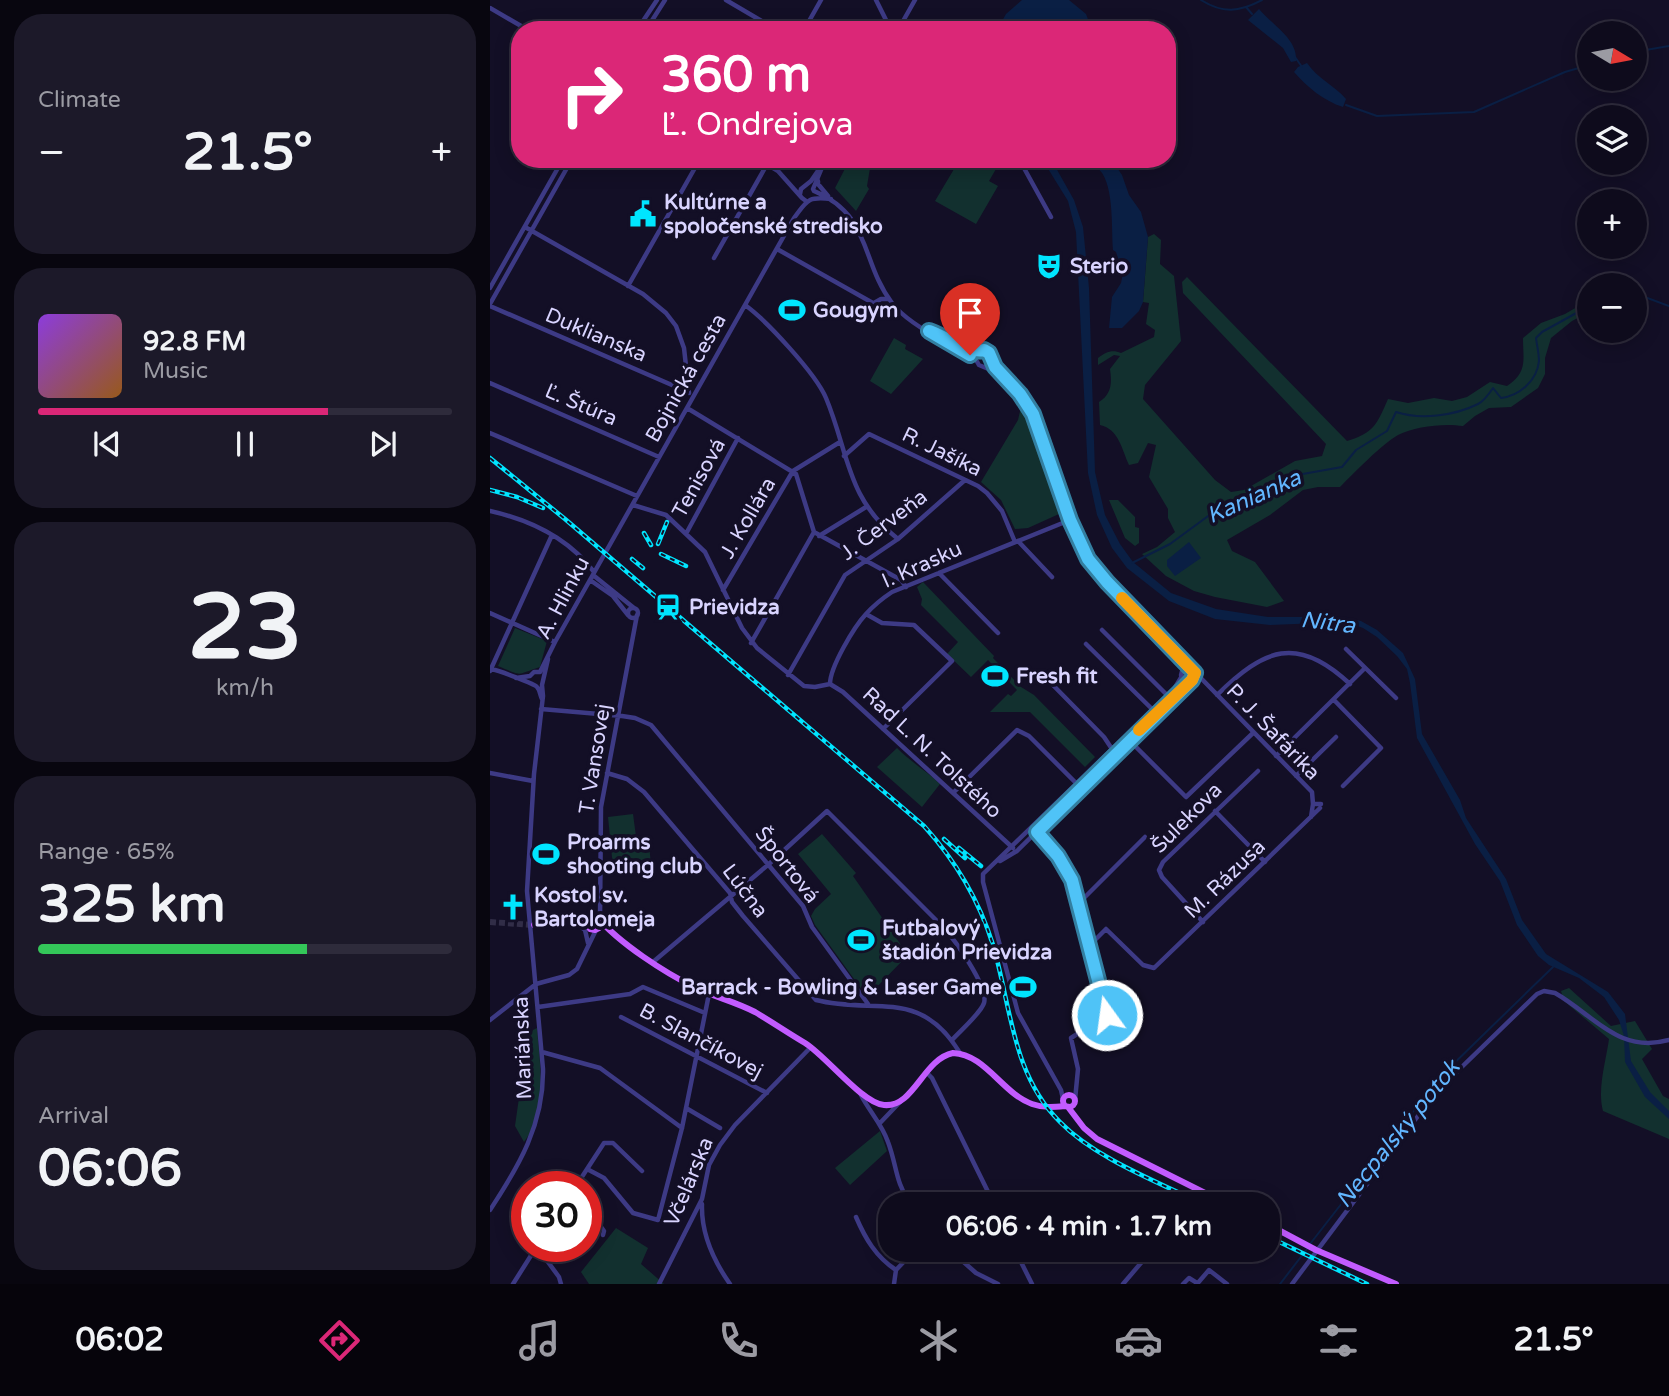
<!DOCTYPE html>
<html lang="en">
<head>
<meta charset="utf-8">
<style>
	:root { --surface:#0e0b1c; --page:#1c1929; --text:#f1f3f6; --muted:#9b9ba3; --line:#2e2b3b; --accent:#db2777 }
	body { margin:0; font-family:"Varela Round",sans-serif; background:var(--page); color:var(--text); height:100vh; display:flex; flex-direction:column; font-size:26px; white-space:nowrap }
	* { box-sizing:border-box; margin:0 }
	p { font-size:23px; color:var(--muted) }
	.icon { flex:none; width:38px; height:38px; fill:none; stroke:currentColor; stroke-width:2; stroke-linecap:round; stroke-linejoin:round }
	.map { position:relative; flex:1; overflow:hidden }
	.details { display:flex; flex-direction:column; gap:14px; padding:14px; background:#08060f; width:490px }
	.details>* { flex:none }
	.top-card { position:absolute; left:21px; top:21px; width:665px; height:147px; border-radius:28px; box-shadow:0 4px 18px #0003,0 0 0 2px var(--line); background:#db2777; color:#fff; overflow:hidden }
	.needle { width:46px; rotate:100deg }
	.fabs { position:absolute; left:1087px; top:21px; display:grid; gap:14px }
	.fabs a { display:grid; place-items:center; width:70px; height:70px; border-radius:50%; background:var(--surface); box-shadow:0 4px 18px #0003,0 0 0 2px var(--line); font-size:35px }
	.speed { position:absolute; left:21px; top:1171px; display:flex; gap:14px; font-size:35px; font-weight:700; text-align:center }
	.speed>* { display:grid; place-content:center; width:91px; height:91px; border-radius:50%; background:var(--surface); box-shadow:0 4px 18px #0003,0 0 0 2px var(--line); line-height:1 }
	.speed .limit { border:10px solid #d22; background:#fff; color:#111 }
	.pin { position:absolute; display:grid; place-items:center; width:60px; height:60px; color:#fff; margin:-72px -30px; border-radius:50% 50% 50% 0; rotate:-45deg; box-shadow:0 0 7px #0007 }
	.pin .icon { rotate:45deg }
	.me { position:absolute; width:77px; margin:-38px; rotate:346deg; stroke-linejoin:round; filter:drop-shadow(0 0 5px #0008) }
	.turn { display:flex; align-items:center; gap:24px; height:147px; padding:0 35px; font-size:32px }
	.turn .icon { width:91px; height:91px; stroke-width:2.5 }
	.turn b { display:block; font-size:49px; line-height:60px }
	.big { font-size:52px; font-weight:700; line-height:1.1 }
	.details .widget { flex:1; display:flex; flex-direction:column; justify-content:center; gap:10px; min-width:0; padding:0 24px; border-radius:28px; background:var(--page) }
	.details .dial { align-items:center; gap:0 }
	.dial b { font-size:91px; line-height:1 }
	.song { display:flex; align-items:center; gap:21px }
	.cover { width:84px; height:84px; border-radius:10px; background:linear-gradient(135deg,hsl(270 70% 55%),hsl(30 70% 35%)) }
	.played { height:7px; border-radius:4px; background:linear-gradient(90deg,var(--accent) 70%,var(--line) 70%) }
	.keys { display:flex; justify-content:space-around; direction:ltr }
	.heat { display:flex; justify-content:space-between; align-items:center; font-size:38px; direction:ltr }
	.charge { height:10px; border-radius:5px; background:linear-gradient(90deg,#34c759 65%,var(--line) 0) }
	.trip { position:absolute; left:388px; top:1192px; width:402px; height:70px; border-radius:28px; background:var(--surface); box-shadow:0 4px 18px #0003,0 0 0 2px var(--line); font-weight:700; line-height:70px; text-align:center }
	.menu { display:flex; height:112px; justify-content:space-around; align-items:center; background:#06040b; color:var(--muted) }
	.menu .icon { width:49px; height:49px }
	.menu .current { color:var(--accent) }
	.menu b { font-size:32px; color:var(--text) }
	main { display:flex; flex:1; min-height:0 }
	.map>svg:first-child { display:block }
	.green { fill:#12302f }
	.water { fill:#0a1f44 }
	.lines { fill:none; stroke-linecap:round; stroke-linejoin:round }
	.stream { stroke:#0a1f44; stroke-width:2 }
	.major-tunnel { stroke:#312d47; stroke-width:6; stroke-dasharray:6 3; stroke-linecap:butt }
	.minor { stroke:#3d3a85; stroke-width:4.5 }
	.major { stroke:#c25bff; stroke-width:6 }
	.rail-casing { stroke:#00e5ff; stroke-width:4.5 }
	.rail { stroke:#130f26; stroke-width:2; stroke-dasharray:5; stroke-linecap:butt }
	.route-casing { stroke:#337fa1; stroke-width:18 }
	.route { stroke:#4fc3f7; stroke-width:12 }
	.slow { stroke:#f59e0b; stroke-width:12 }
	.labels { text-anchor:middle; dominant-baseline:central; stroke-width:7; stroke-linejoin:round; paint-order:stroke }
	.poi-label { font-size:21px; font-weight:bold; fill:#d9d4ff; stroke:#130f26; text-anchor:start }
	.street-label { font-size:21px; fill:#d9d4ff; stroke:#130f26 }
	.water-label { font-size:23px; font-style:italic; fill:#62b6ff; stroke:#130f26 }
</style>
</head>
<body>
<main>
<section class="details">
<div class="widget"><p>Climate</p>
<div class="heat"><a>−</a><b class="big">21.5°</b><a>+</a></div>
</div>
<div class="widget">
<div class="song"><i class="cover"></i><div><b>92.8 FM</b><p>Music</p></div></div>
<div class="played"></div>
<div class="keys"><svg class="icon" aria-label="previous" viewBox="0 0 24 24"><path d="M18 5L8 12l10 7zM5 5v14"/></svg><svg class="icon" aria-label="pause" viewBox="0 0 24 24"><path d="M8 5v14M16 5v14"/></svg><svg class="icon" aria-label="next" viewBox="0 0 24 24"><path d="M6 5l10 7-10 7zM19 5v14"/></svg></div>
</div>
<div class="widget dial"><b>23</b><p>km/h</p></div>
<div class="widget"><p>Range · 65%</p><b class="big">325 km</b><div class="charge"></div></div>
<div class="widget"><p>Arrival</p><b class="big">06:06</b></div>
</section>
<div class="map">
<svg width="1179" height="1284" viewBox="0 0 1179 1284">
	<rect width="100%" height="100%" fill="#130f26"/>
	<path class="green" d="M360,159L380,168L377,186L379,189L366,211L345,188Z
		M470,159H499L497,164L506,169L499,181L508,186L486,224L445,201Z
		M664,234L671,240L670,264L684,276L691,341L655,385L653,399L725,480L741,492L754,490L805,461L832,456L836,444L693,293L692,282L697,277L857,441C884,433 887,424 898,399L918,403L944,398L962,401L977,397L1000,382L1017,386C1038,372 1033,360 1033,338L1051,323L1075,314L1099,300V312L1082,321L1061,338L1055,358V374L1048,388L1021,407L999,408L985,416L973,426C955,423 925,426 908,435C892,444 864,473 850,487H828L813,490L780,515L737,540L742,551L765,562L794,601L777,607L725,597L704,591L676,576L652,554L667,547L685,532L678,518V509L659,477L666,445L658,443L648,463L639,465C632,450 629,429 610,425L609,402C622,394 622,382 620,369L630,356L624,355L608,365V358C616,352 622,349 631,353L664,337L665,330L656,324L659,303L653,302L658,237Z
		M404,338L416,345L415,349L433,359L401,394L380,381Z
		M531,407L539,419L569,514L538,528L525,529L511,500L491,482L528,420Z
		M619,500H628L645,517V527L649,528V543L645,546L635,538Z
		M433,582L504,656L503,658L531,687L544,695L605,757L595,767L540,712H500L518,694L521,696L527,690L498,660L481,677L457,654L468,642L431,605L432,599L427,587Z
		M25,628L57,641L50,667C25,675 34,677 8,666Z
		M407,748C421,762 435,770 450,784L432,807L387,767Z
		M143,814L147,844L159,843L161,866L150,867L149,864L123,867L118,817Z
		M332,834L366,873L363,876L418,955L377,997L325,925L321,916L325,909L341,894L308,854Z
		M1079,988L1121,1026L1145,1021L1162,1049L1152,1059L1173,1096L1179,1099V1139L1113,1111C1107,1089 1116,1061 1119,1039L1074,1001L1071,991Z
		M47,1028C50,1065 58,1111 34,1142L25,1126L37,1041L43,1030Z
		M390,1131L397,1151L360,1185L345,1168Z
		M126,1228L158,1248L151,1264L174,1284H99L91,1272Z"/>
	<path class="water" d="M532,0H579L596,14L602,30H507L516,14Z
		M769,9C782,25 808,39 806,61L801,62L793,48L758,20Z
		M817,63C828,79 844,85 856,99L853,107C834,101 817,87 804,72L808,67Z
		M552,159H561L584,200L593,227L599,288L605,472L615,515L630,544L643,562L681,593L726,609L778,617H854L871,621L887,630L913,653L925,679L932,734L970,800L976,818L1016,879L1032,920L1056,954L1118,992L1135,1014L1141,1061L1160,1092L1179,1111V1119L1155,1097L1135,1062L1134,1036L1129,1020L1114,997L1089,978L1059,965L1048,956L1027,925L1010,881L985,844L927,738L920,683L917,669L907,656L887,637L873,628L856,622L780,625L725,619L679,601L637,568L622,548L607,515L598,473L586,232L578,201Z
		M581,159H621L632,175L639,195L651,212L658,237L653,302L649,311L632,328H619L622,297L631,283L633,273L626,252L623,250C621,228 625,179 606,167C599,162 588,161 581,159Z
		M699,542L711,558L685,576L677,566V560Z"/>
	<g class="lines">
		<path class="stream" d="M711,0C733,14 749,12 772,0
			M756,7L762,14
			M1144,52L1179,46
			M805,57L812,67
			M856,105L887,116L984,112L1075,72L1099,65
			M1144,293L1179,306
			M642,563L680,544L725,511L749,507L807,475L852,467L866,450L897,431L906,412C930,420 964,416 988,404C994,401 999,394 1003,388L1011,398C1029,396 1047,381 1049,361C1049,354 1047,346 1046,338L1052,332L1099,306
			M820,1244L952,1075L1063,967
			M790,1284L817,1249"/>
		<path class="major-tunnel" d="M0,922L43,925"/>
		<path class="minor" d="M236,0L287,30
			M386,0L401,30
			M0,8L38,30
			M147,30L167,0
			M156,30L175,0
			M314,30L331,0
			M408,30L425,0
			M268,159L288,171L312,198L316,201
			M529,159L561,217
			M328,181V184L338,196
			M324,191C382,215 370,261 402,303C413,318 442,335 459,344C466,348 478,351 483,356C486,359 487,362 489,365L508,373
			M324,191L323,189L331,170
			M310,194L311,189L321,181L336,159
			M35,227L153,294L176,313L186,326L194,348L199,393
			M287,249L390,307L406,311
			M224,258L280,159
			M138,286L210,159
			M0,288L73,159
			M384,303L391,299H398
			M0,304L82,159
			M255,305C276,320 326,374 336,398C359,453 356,498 408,539
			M0,306L198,392
			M439,331L459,337L482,351H495L499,353L505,367L530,394L543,414L580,520L598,559L617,582L701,669
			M0,383L169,457
			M197,408L306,474L324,532L411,580L416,587
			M0,433L147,496
			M354,456L379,434L488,486L497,493L512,511L525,542
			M143,505L176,515L215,552L252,628L267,648L314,686L325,687L340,684
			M0,511C40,520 79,539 104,572
			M197,532L248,438
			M329,536L376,507
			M528,541L562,577
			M449,573L508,633
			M103,575L144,608
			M100,580L123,596L138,615
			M233,590L303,471L350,442
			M138 613a5 5 0 1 1 10 0a5 5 0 1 1-10 0Z
			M0,613L65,642
			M376,614L392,623L424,625L462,661L393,729
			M612,630L678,696
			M261,643L324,532
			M596,644L663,710
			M856,649L906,698
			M691 675a7 7 0 1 1 14 0a7 7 0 1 1-14 0Z
			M2,669C10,671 45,684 47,687C50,690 50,695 52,699
			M0,671L62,535
			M704,671L822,792L823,804L821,817
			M298,675L355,575L408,539L475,480
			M26,678L40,676L44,672H50L65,642L304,218C317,201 317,196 341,199
			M557,679L614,737L622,749
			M340,684C340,667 364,627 376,614C384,605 393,598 402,592L580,520
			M340,684L353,692L523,848
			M727,695C774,649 807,634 860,684
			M844,700L891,748L853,786
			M51,709L132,716L145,718L161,725L313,906L322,927L378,1004
			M638,739L696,797L763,733
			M786,756L875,668
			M0,773L43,781
			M117,773L137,779L154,792L240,893L242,902L253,916L326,1000C385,1015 430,987 470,1053
			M806,776L846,737
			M463,793L527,730L539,736L588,785
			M823,804H831
			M725,811L775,862
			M543,827L568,856L582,880L616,1015L581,1038L588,1069L585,1100
			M510,861L527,851L700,681
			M589,903L655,837
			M110,920L111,807L147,615
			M82,921L95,930L98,943
			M713,922L672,877L669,870L673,862L768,771
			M453,927C464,939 499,987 494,1003C491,1013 470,1031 462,1040
			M599,946L616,929L653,965L664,968L830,808
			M163,962L279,864L337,811L447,921
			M48,1007L140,994L153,987L215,1013
			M131,1017L277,1093
			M0,1020L46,984L79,975L87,969L106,930
			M52,1052L110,1068L192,1128
			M436,1072L442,1078L504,1204
			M371,1095C379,1111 392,1124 398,1142C407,1166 405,1181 420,1204
			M573,1099L571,1090L528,1013L493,882V874L684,689L692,676
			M196,1108L230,1128
			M390,1123L411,1101
			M97,1169L114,1178L143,1213L168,1220L192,1128L219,994
			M86,1186L114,1143H123L152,1171
			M212,1204C211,1233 223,1260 240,1284
			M96,1206L114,1231L113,1235
			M0,1210C29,1166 54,1124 53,1069L37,891L44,774L53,696L52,685L58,659
			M366,1217C375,1238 386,1257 406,1270
			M87,1246L90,1250
			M47,1247L69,1277L71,1284
			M460,1250L486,1273L508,1284
			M525,1250L542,1284
			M23,1284L47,1246
			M169,1284L212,1199L219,1165L230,1145L245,1125L320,1048
			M404,1284L406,1270L425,1250
			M633,1284L662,1250
			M693,1284L699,1278L707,1283
			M707,1284L719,1270L737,1284
			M802,1284L946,1092L1047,994L1054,991L1065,993C1104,1015 1128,1054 1179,1040"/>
		<path class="major" d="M111,922L109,928L105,930L100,929L97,924L100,918L107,917C129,943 175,973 206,988C225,997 246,1002 265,1012C282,1022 298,1033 315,1043C336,1056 372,1103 394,1105C424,1108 433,1059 463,1053C495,1054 513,1094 542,1104C553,1108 564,1107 575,1106
			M44,925L100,918
			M573 1101a6 6 0 1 1 12 0a6 6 0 1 1-12 0Z
			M578,1107L594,1128L607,1139L737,1204
			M779,1225L826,1250L906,1284"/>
		<g class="rail-casing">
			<path id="rail" d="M0,458L75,519L434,826C465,860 489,900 503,945C521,1006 522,1075 570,1122C605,1158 668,1182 713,1204
				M0,490L27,497L53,508
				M154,533L161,545
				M168,544L177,522
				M171,554L196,566
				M142,559L153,568
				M454,839L475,858
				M469,848L491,866
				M779,1237L877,1284"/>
		</g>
		<use href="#rail" class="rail"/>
	</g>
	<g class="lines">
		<g class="route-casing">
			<path id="route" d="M480,355L439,331C453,336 483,354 494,350L499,353L505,367L530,394L543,414L580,520L598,559L617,582L705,673L702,680L547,832L568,856L582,880L617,1015"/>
		</g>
		<use href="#route" class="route"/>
		<path class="slow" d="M632,598L705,673L702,680L649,730"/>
	</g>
	<defs>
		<g id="civic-bare" transform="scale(2.1)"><path d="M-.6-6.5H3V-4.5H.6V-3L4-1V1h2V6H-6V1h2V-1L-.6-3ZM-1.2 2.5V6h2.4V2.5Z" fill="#00e5ff" stroke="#130f26" stroke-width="2.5" paint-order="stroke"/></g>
		<g id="theatre-bare" transform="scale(2.1)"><path d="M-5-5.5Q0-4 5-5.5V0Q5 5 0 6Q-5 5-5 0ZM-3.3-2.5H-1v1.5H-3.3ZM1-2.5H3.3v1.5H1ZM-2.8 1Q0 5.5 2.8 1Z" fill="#00e5ff" stroke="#130f26" stroke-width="2.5" paint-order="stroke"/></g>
		<g id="stadium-bare" transform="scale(2.1)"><path d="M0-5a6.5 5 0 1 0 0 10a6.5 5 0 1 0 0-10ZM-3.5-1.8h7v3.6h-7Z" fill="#00e5ff" stroke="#130f26" stroke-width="2.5" paint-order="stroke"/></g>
		<g id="station-bare" transform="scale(2.1)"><path d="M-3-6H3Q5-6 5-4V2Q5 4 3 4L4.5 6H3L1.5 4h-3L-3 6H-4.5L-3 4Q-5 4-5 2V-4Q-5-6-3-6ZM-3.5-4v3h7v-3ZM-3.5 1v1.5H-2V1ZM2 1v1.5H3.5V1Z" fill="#00e5ff" stroke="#130f26" stroke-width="2.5" paint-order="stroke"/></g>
		<g id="church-bare" transform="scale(2.1)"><path d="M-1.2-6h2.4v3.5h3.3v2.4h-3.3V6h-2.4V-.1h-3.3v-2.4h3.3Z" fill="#00e5ff" stroke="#130f26" stroke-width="2.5" paint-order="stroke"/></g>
	</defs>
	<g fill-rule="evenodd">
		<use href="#civic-bare" x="153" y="214"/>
		<use href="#theatre-bare" x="559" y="266"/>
		<use href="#stadium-bare" x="302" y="310"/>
		<use href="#station-bare" x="178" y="607"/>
		<use href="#stadium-bare" x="505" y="676"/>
		<use href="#stadium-bare" x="56" y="854"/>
		<use href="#church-bare" x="23" y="907"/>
		<use href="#stadium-bare" x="371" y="940"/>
		<use href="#stadium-bare" x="533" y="987"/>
	</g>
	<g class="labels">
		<g class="poi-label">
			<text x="174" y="202">Kultúrne a<tspan x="174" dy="24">spoločenské stredisko</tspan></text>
			<text x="580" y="266">Sterio</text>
			<text x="323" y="310">Gougym</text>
			<text x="199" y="607">Prievidza</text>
			<text x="526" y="676">Fresh fit</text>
			<text x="77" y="842">Proarms<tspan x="77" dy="24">shooting club</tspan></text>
			<text x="44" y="895">Kostol sv.<tspan x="44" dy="24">Bartolomeja</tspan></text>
			<text x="392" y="928">Futbalový<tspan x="392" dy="24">štadión Prievidza</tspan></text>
			<text x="512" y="987" text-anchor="end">Barrack - Bowling &amp; Laser Game</text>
		</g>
		<g class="street-label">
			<text transform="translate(106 335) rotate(23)">Duklianska</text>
			<text transform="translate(196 378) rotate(-61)">Bojnická cesta</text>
			<text transform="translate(91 405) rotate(23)">Ľ. Štúra</text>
			<text transform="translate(452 452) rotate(26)">R. Jašíka</text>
			<text transform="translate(209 478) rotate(-61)">Tenisová</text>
			<text transform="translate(258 518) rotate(-60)">J. Kollára</text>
			<text transform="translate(394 525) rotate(-37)">J. Červeňa</text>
			<text transform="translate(432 565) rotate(-24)">I. Krasku</text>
			<text transform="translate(73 598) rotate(-62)">A. Hlinku</text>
			<text transform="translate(783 732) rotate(46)">P. J. Šafárika</text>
			<text transform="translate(442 753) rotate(43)">Rad L. N. Tolstého</text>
			<text transform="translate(105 759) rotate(-81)">T. Vansovej</text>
			<text transform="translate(697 818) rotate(-45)">Šulekova</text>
			<text transform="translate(297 865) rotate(52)">Športová</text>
			<text transform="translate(735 879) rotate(-44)">M. Rázusa</text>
			<text transform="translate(255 891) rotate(53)">Lúčna</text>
			<text transform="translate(211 1041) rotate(28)">B. Slančíkovej</text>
			<text transform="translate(33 1048) rotate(-92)">Mariánska</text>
			<text transform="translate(199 1182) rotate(-67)">Včelárska</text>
		</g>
		<g class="water-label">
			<text transform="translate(764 497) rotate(-24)">Kanianka</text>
			<text transform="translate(838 623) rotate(7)">Nitra</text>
			<text transform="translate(908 1134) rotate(-51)">Necpalský potok</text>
		</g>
	</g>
</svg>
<div class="fabs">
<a><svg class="needle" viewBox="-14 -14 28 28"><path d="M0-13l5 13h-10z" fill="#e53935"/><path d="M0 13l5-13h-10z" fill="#9b9ba3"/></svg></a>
<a><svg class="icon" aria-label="layers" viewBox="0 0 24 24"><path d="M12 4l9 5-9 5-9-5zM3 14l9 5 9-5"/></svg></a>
<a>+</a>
<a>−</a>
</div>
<div class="speed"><div class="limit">30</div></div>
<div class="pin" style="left:480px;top:355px;background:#d93025"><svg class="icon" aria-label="arrive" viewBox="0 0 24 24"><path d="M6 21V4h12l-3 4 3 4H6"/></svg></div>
<svg class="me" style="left:617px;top:1015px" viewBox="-20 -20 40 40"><circle r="17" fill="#4fc3f7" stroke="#fff" stroke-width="3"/><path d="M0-11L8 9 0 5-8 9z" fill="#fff"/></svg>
<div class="trip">06:06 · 4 min · 1.7 km</div>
<div class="top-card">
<div class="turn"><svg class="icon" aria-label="right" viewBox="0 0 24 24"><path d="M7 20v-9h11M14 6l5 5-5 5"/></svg><div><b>360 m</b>Ľ. Ondrejova</div></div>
</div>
</div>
</main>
<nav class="menu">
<b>06:02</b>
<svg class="icon current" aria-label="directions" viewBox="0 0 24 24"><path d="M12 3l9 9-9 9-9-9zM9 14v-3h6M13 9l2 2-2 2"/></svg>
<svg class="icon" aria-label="music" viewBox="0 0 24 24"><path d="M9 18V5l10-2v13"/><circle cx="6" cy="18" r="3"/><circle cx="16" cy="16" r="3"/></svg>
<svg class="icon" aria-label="phone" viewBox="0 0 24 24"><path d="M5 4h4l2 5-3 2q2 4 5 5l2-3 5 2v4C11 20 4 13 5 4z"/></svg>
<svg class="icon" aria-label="climate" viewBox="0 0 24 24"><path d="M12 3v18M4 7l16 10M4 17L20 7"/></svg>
<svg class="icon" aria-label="car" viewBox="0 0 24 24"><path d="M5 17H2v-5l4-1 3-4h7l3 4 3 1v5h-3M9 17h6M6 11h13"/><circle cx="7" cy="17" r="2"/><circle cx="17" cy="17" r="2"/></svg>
<svg class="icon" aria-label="filters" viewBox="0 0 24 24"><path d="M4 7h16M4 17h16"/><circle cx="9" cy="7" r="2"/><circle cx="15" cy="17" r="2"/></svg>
<b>21.5°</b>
</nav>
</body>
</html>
